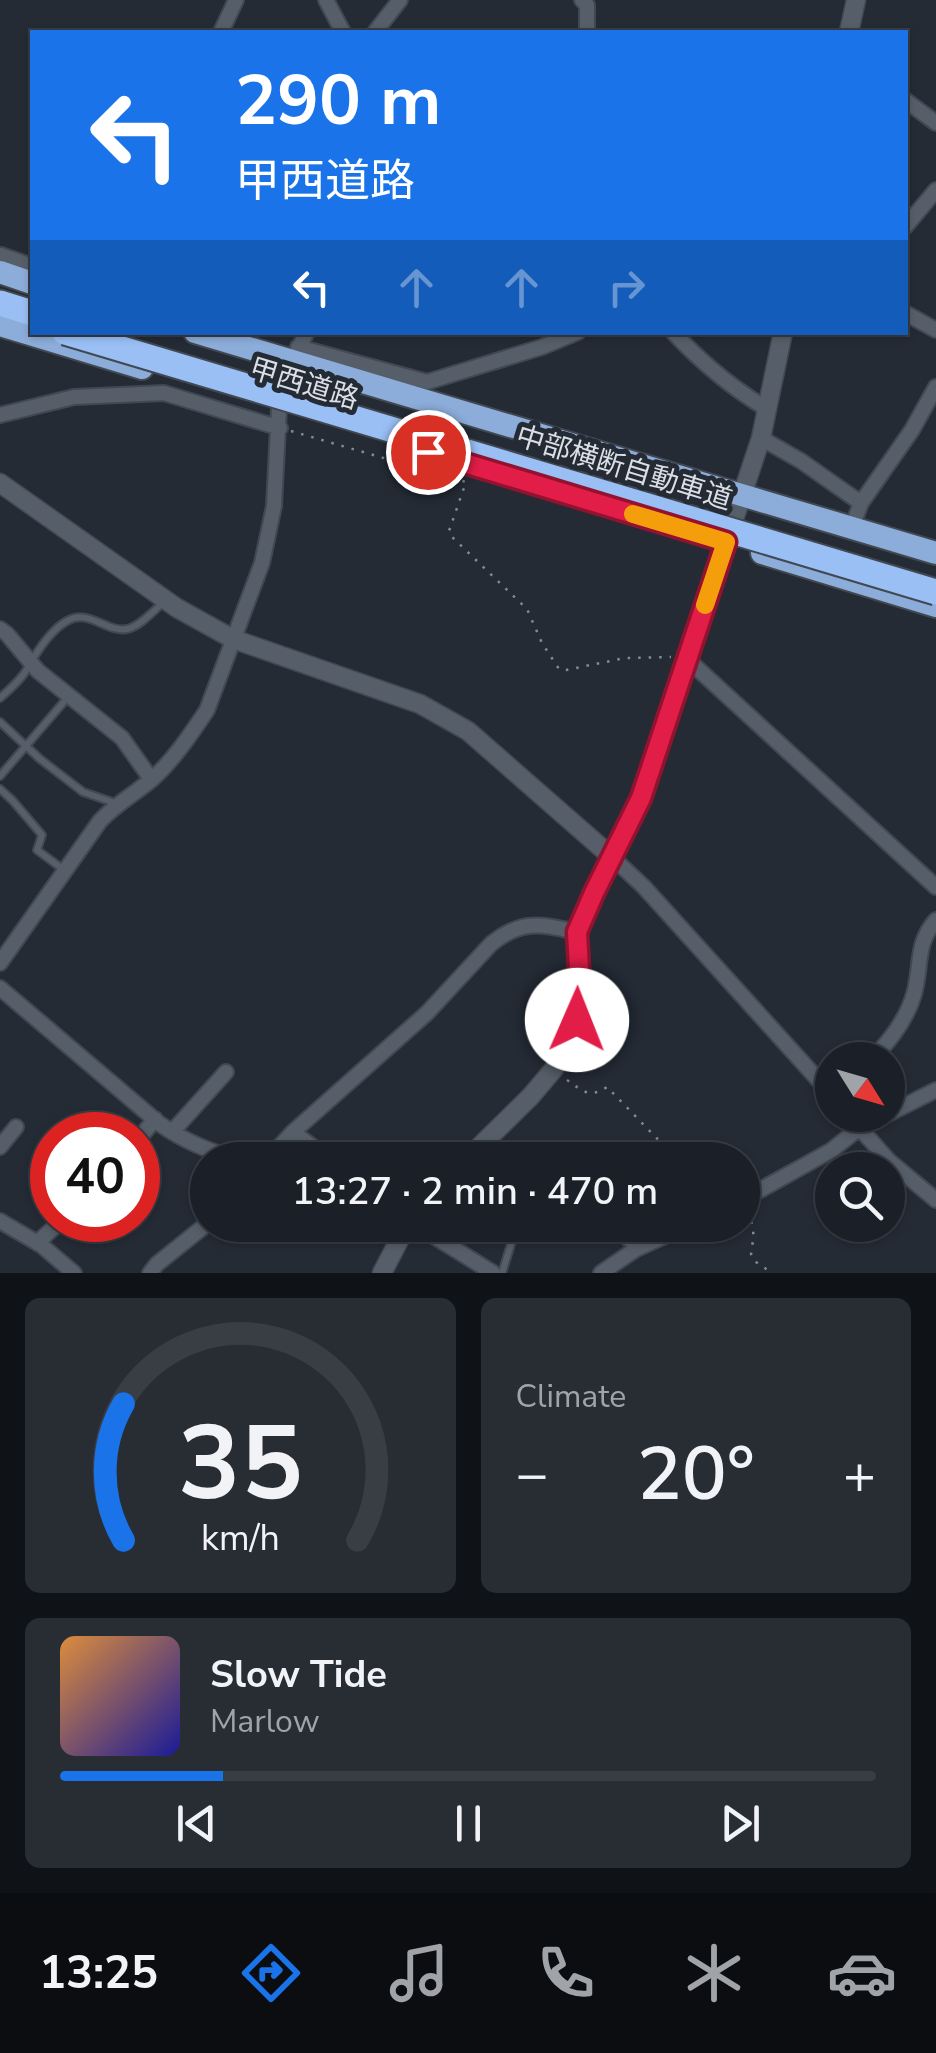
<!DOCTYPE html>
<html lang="en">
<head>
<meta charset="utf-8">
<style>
	:root { --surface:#1b2028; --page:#282d34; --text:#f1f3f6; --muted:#a0a3a8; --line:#393e45; --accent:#1a73e8 }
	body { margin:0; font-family:"Nunito Sans","Noto Sans JP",sans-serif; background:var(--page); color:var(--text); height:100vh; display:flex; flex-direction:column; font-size:38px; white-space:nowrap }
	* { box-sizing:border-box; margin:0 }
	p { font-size:32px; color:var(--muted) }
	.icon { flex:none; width:55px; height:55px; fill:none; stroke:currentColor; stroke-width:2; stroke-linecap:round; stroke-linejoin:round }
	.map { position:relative; height:1273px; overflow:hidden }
	.side { display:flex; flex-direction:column; gap:25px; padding:25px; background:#0f1216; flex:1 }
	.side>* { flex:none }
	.guide { position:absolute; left:30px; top:30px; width:878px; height:305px; border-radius:0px; box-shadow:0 2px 8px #0004,0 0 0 2px var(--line); background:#1a73e8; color:#fff; overflow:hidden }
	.needle { width:65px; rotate:127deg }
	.buttons { position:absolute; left:815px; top:1042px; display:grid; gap:20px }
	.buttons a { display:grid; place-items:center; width:90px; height:90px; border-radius:50%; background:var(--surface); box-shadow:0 2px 8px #0004,0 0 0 2px var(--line); font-size:50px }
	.speed { position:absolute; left:30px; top:1112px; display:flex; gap:20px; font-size:50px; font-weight:700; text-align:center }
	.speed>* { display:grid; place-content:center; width:130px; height:130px; border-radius:50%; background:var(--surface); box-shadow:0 2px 8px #0004,0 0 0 2px var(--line); line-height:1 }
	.speed .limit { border:15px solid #d22; background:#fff; color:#111 }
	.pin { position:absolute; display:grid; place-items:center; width:85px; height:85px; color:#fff; margin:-42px; border:5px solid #fff; border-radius:50%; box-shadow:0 2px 10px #0007 }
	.me { position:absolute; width:110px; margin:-55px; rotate:1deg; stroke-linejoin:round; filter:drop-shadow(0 0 8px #0008) }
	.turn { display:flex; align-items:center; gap:35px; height:210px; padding:0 40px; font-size:45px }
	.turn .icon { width:130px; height:130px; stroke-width:2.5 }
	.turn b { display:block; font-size:70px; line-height:85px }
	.lanes { display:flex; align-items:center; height:95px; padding:0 40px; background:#0003; justify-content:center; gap:50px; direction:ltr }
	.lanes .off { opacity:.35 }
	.big { font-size:75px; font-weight:600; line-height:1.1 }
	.side .card { flex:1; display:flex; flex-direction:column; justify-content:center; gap:15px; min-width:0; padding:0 35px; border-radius:15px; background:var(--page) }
	.side .dial { align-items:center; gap:0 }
	.dial svg { height:260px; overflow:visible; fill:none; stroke:var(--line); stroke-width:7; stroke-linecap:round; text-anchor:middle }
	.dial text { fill:var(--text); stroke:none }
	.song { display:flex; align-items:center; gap:30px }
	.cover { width:120px; height:120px; border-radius:15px; background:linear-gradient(135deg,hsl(30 70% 55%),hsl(240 70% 35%)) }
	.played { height:10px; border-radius:5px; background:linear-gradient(90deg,var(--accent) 20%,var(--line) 20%) }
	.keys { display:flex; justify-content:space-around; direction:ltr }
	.heat { display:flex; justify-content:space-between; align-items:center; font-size:55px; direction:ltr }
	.side .tiles { flex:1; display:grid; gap:25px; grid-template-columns:1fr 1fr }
	.card:last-child { grid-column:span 2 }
	.trip { position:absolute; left:190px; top:1142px; width:570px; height:100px; border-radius:50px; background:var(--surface); box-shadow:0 2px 8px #0004,0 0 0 2px var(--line); font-weight:600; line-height:100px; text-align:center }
	.tabs { display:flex; height:160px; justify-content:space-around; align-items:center; background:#0b0d10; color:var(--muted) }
	.tabs .icon { width:70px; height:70px }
	.tabs .on { color:var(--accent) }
	.tabs b { font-size:45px; color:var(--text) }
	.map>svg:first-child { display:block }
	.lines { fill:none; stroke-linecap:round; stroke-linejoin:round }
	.service-casing { stroke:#424851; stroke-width:10 }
	.minor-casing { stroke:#424851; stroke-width:18 }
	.tertiary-casing { stroke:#424851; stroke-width:21 }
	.trunk-casing { stroke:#424851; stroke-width:26 }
	.motorway-casing { stroke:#424851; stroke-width:29 }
	.path { stroke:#858b94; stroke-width:2.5; stroke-dasharray:2.5 8; stroke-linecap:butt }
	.service { stroke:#565e69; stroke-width:6 }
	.minor { stroke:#565e69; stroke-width:14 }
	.tertiary { stroke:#565e69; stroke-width:18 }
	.trunk { stroke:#8cacd9; stroke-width:22 }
	.motorway { stroke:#99bff5; stroke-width:25 }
	.motorway-bridge-casing { stroke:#424851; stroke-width:29; stroke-linecap:butt }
	.motorway-bridge { stroke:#99bff5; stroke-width:25 }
	.route-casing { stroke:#92132f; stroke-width:25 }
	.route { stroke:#e11d48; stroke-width:18 }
	.slow { stroke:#f59e0b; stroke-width:18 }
	.labels { text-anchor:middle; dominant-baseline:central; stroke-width:10; stroke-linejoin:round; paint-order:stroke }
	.street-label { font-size:28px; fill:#dadfe6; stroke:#242b35 }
</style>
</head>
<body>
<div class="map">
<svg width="936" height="1273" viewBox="0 0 936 1273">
	<rect width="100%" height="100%" fill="#242b35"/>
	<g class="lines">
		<g class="service-casing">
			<path id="service" d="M0,698C9,690 21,680 27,669C36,653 50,630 67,621C88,608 107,633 127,629C140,627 155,609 165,601
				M0,722L40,759L83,792L115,803
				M0,776L68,697
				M0,789L13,801L42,835L37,850L64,870
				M479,1148L493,1160
				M605,1225L635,1249
				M502,1273L517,1225"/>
		</g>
		<g class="minor-casing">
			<path id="minor" d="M326,0L343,32
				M582,0L587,5V32
				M221,32L236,0
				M375,32L400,0
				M905,100L936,123
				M905,227L936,190
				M0,257L1,255L32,266
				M905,313L936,330
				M673,332C701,362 732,388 767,409
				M298,347L427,382L542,347L578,332
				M0,415L74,397L164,393L280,428
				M761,438L801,461L861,503
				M852,527L861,503L912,430L936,387
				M0,629L7,634L38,671L122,738L151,779
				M687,659L936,887
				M613,858L644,887L832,1095
				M0,963L100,821C116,804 133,795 151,780C173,761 191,734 207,710L262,563L274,506L279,408L292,361L307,332
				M0,988L160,1124C185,1142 210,1152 240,1160
				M871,1060C889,1042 907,1019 914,994C922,966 915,944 936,920
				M888,1114L936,1090
				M848,1115L889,1161L936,1200
				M172,1132L226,1072
				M293,1132L330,1160
				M138,1140L155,1119
				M0,1147L16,1127
				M267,1160L293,1132L427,1013L491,944C522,919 540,924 577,932
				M742,1200L832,1150L858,1129L886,1115
				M0,1221L41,1245L74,1273
				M416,1225L493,1273
				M37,1243L62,1220
				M150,1273L157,1264L208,1223
				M601,1273L636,1249L667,1235L683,1225"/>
		</g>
		<g class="tertiary-casing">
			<path id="tertiary" d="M849,32L856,0
				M0,483L177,608L233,639L420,704L468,731L613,858
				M466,1160L531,1096L553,1070L570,1044L577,1020L580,987L577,932L593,893L641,798L761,438L783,332
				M382,1273L407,1225"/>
		</g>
		<g class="trunk-casing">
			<path id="trunk" d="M0,272L32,283
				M0,325L142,368
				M195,332L936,553
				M762,553L936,606"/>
		</g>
		<g class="motorway-casing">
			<path id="motorway" d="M0,303L32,313"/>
		</g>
		<path class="path" d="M291,431L466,482L449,531L452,537L527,609L542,643L559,669L566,670L625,658L671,657
			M567,1080C583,1091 589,1099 607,1087L678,1160
			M745,1213C757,1225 753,1239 751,1254L756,1262L772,1273"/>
		<use href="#service" class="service"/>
		<use href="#minor" class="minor"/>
		<use href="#tertiary" class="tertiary"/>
		<use href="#trunk" class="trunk"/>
		<use href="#motorway" class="motorway"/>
		<g class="motorway-bridge-casing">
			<path id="motorway-bridge" d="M65,332L936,592"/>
		</g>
		<use href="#motorway-bridge" class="motorway-bridge"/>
	</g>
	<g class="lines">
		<g class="route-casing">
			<path id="route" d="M428,452L726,542L641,798L594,893L577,932L580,987L577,1020"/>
		</g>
		<use href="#route" class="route"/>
		<path class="slow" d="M633,514L726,542L705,605"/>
	</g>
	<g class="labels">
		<g class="street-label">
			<text transform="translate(304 384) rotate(17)">甲西道路</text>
			<text transform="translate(624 468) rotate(17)">中部横断自動車道</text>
		</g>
	</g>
</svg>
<div class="buttons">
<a><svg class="needle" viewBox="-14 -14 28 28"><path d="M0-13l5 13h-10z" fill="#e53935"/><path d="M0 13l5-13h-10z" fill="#a0a3a8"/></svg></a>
<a><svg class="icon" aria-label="search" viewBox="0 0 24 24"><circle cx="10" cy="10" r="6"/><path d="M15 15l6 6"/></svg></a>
</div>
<div class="speed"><div class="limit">40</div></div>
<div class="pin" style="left:428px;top:452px;background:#d93025"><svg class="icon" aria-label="arrive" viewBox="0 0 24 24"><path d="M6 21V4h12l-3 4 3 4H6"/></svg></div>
<svg class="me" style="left:577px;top:1020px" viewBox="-20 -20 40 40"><circle r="19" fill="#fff"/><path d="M0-13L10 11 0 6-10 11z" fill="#e11d48"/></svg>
<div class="trip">13:27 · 2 min · 470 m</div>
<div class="guide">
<div class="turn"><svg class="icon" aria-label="left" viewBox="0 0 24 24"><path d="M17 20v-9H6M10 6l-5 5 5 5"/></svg><div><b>290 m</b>甲西道路</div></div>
<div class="lanes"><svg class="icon" aria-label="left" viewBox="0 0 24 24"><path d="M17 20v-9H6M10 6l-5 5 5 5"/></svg><svg class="icon off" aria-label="ahead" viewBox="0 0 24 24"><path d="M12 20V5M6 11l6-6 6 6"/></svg><svg class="icon off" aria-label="ahead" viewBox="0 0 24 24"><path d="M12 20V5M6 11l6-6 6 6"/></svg><svg class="icon off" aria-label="right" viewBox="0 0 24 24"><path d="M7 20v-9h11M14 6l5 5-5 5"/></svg></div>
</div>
</div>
<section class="side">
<div class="tiles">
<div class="card dial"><svg viewBox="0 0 100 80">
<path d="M14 69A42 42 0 1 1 86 69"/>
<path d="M14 69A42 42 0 0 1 14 27" stroke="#1a73e8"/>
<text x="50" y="56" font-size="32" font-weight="700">35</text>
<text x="50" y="72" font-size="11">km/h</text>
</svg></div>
<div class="card"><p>Climate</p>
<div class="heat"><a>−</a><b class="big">20°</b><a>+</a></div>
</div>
<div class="card">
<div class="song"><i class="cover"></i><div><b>Slow Tide</b><p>Marlow</p></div></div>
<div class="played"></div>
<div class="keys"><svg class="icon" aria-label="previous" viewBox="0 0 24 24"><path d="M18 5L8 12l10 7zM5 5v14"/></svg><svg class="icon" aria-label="pause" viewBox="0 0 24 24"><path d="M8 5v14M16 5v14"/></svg><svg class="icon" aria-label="next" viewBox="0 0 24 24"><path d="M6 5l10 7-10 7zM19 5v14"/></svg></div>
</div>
</div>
</section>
<nav class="tabs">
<b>13:25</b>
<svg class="icon on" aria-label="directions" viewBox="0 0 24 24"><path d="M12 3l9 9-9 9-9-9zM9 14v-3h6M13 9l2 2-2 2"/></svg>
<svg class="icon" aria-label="music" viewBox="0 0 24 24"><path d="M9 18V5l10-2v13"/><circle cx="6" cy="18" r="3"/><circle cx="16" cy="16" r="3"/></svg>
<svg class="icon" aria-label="phone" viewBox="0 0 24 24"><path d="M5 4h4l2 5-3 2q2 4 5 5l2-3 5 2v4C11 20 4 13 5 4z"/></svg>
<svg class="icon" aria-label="climate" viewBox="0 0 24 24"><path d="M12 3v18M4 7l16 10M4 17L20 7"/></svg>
<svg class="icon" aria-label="car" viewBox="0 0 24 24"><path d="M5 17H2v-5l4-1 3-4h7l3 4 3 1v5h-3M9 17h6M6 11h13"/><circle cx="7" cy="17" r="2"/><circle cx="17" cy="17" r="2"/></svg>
</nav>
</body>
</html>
